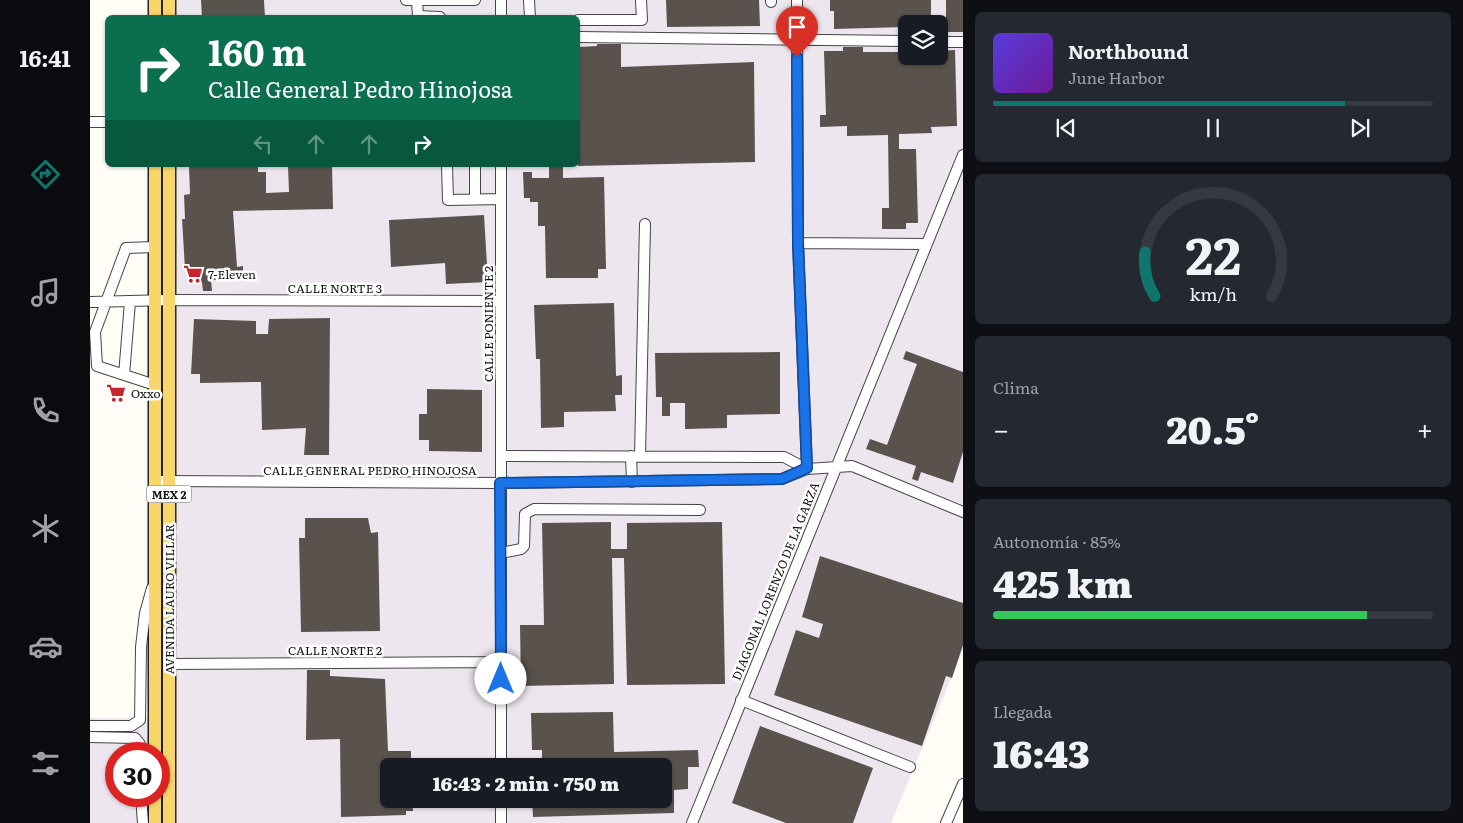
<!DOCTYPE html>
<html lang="es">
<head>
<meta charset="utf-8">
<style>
	:root { --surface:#171b24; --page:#242831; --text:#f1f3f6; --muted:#9ea1a6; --line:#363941; --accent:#0f766e }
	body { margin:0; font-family:Literata,serif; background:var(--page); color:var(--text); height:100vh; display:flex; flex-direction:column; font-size:19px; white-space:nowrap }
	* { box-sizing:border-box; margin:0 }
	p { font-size:16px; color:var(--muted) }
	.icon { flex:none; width:28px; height:28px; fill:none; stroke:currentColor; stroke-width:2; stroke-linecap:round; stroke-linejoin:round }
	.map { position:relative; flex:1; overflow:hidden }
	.drawer { display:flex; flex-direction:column; gap:12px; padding:12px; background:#0d0f14; width:500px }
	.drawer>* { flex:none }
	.hud { position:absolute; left:15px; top:15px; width:475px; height:152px; border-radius:8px; box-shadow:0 1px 4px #0004; background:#0b6e4f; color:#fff; overflow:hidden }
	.fabs { position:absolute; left:808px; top:15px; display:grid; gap:10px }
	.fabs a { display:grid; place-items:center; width:50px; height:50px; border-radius:8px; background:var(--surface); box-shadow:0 1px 4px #0004; font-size:25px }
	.speed { position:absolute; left:15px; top:742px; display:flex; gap:10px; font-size:25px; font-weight:700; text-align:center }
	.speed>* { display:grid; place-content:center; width:65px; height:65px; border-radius:50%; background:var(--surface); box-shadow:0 1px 4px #0004; line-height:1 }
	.speed .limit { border:8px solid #d22; background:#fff; color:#111 }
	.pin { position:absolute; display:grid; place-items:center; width:42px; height:42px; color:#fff; margin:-51px -21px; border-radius:50% 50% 50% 0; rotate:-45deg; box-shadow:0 0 5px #0007 }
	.pin .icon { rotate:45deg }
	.me { position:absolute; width:55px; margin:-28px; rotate:0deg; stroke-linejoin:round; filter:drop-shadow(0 0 4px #0008) }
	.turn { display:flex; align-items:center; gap:18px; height:105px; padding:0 20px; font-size:22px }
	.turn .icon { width:65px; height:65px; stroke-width:2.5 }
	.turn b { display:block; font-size:35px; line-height:42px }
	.lanes { display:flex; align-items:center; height:48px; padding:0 20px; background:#0003; justify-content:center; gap:25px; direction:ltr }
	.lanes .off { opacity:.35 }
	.big { font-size:38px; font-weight:800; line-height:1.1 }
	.drawer .tile { flex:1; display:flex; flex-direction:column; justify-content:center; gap:8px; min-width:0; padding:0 18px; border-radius:8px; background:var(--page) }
	.drawer .dial { align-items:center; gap:0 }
	.dial svg { height:130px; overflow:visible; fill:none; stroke:var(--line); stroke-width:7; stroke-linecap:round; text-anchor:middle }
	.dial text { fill:var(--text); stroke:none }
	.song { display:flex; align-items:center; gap:15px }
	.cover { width:60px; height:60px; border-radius:8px; background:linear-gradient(135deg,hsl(250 70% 55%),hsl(280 70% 35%)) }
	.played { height:5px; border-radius:2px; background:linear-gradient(90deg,var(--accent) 80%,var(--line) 80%) }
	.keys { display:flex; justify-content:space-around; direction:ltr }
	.heat { display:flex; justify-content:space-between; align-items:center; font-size:28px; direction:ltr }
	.charge { height:8px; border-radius:4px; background:linear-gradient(90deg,#34c759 85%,var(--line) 0) }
	.trip { position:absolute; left:290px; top:758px; width:292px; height:50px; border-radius:8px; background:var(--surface); box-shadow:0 1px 4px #0004; font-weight:800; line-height:50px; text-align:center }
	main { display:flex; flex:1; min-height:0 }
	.tabs { display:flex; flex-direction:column; width:90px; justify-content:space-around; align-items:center; background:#090b0e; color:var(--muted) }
	.tabs .icon { width:35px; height:35px }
	.tabs .current { color:var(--accent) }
	.tabs b { font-size:22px; color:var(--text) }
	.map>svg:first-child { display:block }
	.industrial { fill:#eee6ef; fill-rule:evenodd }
	.building { fill:#5a524d }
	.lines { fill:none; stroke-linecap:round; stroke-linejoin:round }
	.minor-casing { stroke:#444; stroke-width:12 }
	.major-casing { stroke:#222; stroke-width:15 }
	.minor { stroke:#fff; stroke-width:10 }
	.major { stroke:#f9d66b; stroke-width:12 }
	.route-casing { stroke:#114b97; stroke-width:12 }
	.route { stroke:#1a73e8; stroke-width:9 }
	.labels { text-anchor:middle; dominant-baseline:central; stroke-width:5; stroke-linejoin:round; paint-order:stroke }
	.shield { fill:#fff; stroke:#585858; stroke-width:1 }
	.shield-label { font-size:11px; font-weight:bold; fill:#111 }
	.poi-label { font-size:12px; fill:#111; stroke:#fff; text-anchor:start }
	.street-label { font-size:12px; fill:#111; stroke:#fff }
</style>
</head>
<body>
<main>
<nav class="tabs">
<b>16:41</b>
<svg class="icon current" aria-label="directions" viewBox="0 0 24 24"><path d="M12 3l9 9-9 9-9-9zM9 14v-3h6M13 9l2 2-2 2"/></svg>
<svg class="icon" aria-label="music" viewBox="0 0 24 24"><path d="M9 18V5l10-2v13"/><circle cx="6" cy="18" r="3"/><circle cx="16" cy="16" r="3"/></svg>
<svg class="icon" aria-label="phone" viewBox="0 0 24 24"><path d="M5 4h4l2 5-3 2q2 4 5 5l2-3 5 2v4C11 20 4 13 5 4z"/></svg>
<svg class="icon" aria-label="climate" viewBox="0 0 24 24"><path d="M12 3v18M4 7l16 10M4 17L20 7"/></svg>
<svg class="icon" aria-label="car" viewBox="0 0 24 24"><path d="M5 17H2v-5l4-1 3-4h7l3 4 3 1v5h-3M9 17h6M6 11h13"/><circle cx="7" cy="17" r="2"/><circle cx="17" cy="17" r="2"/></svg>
<svg class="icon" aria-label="filters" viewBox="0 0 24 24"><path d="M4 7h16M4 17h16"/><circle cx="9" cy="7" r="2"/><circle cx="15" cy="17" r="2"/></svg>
</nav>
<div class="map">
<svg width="873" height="823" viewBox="0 0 873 823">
	<rect width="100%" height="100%" fill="#fffdf5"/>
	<path class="industrial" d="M84,0H873V650L801,823H0V718L78,719L83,165H488V18H84ZM816,24H849V56H816ZM26,754H69V796H26ZM299,766H574V799H299Z"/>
	<path class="building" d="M111,0H174L175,18H112Z
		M576,0H669L670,26L577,27Z
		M740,0H841V24H816V27L744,29V11H740Z
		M856,0H873V32H856Z
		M507,44H531V67L664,62L665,162L488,166V47L507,46Z
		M753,47H773V52H816V56H849V51L865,50L867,126L841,127L842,133L809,134V149H826L828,223H816V229H792V208H799L798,135L757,136V126L730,127V115H736L734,51H753Z
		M117,165H168V172H176V193L199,192L198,165H242L243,209L143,211L147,267L153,266V274H146L147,279L121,280L122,291H113L112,282H102L101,268L95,269L92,219H95L94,195L100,194L99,166Z
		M459,165H473V178L514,177L516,269H508V278H456L455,226H448V202H440V198H434L433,172H442V178H459Z
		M394,215L398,282L356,284L355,263L301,267L299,220Z
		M524,303L526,376L532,375V395H525L526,411L474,412V427L451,428L450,359H446L444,305Z
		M240,318L239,455H214L216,428L172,430L171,382L110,383V374H101L104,319L166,321V334H178L179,319Z
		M816,351L873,372V452L863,483L831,472L828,481L822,479L826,466L776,449L780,439L797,445L827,364L813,359Z
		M690,352V414L637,415V428L595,429V403H580V416H572V397H566L565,353Z
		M337,389L392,390V452L339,451V440H329V414H337Z
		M215,518H278L281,533L288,532L290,631L211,632L209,538H215Z
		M521,522V549H537V523L632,522L635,684L537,685L534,558H522L524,684L431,686L430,625H454L452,523Z
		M730,556L873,603V645L862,678L856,676L832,746L684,695L706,630L729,638L733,624L712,617Z
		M217,670H240V676L295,679L298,751H321V766H299V799H322L323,811H316V815L251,817L250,739L216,740Z
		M523,712L524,752L608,750L609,767H598V789L584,790V813L443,817L442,799H574V766H452V750H442L441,713Z
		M670,726L783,768L763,823H696L642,803Z"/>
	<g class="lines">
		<g class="minor-casing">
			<path id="minor" d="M316,0H385
				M439,0L440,18
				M707,0L708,243L717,469
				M327,1L328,16L350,17
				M681,2V0
				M411,18V0
				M488,20H552L551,0
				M488,37L816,41
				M849,42H873
				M0,122H18
				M357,165L358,200L411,199
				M385,165V199
				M411,165V766
				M708,243L837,244
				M65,247L36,248L5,332L7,366L65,385
				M0,302L79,300L411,301
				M34,375L40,302
				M412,456L694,457L717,469
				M541,456L542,482
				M550,456L555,224
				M65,481L410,483L692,479L717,469L762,466L873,512
				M411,553L431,549L434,546L435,514L444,509L610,510
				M79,664L411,662
				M651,700L820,767
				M0,726H41L50,720L51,647L55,613L62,588
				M0,737L45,738L50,744L51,754
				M51,796L53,823
				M411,799V823
				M602,823L873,155
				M856,823L873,784"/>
		</g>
		<g class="major-casing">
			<path id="major" d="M65,0V18
				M79,18V0
				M65,165V754
				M65,823V796
				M79,823V165"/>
		</g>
		<use href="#minor" class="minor"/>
		<use href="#major" class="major"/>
	</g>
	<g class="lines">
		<g class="route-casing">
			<path id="route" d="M411,679L410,483L692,479L717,468L708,242L707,57"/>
		</g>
		<use href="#route" class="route"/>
	</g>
	<defs>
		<g id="supermarket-bare" transform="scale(1.5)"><path d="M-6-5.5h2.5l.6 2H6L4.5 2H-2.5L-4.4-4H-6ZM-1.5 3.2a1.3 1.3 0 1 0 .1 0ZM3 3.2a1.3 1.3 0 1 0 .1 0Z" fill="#c4262e" stroke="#fff" stroke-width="2.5" paint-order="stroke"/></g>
	</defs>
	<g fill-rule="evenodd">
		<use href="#supermarket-bare" x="103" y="274"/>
		<use href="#supermarket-bare" x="26" y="393"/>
	</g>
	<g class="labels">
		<rect class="shield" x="56.5" y="485.5" width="45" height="17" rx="4"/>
		<g class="shield-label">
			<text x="79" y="494">MEX 2</text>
		</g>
		<g class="poi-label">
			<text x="118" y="274">7-Eleven</text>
			<text x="41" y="393">Oxxo</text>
		</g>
		<g class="street-label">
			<text x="245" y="288">CALLE NORTE 3</text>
			<text transform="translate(398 324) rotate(-90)">CALLE PONIENTE 2</text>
			<text x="280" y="470">CALLE GENERAL PEDRO HINOJOSA</text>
			<text transform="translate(685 581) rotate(-68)">DIAGONAL LORENZO DE LA GARZA</text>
			<text transform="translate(79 599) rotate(-90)">AVENIDA LAURO VILLAR</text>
			<text x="245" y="650">CALLE NORTE 2</text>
		</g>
	</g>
</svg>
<div class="fabs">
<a><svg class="icon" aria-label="layers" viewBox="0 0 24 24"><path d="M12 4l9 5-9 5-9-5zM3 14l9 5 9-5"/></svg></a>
</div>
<div class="speed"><div class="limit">30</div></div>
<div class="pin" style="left:707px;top:57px;background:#d93025"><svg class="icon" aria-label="arrive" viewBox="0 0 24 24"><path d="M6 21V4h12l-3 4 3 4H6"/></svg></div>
<svg class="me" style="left:411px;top:679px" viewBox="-20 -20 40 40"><circle r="19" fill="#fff"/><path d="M0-13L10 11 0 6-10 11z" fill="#1a73e8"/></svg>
<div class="trip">16:43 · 2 min · 750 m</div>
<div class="hud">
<div class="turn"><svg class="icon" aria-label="right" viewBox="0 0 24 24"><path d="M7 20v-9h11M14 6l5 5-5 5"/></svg><div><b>160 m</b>Calle General Pedro Hinojosa</div></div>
<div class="lanes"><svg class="icon off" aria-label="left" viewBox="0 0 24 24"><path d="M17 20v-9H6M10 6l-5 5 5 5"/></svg><svg class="icon off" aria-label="ahead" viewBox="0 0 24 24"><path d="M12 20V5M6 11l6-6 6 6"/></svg><svg class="icon off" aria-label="ahead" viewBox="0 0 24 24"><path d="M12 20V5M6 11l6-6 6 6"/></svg><svg class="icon" aria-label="right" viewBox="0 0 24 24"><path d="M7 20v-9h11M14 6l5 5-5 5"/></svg></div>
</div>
</div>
<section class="drawer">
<div class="tile">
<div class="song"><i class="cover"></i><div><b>Northbound</b><p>June Harbor</p></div></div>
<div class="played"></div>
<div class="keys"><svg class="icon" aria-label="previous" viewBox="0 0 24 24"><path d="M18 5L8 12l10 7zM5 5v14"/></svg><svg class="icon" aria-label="pause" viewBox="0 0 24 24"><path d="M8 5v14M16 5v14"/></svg><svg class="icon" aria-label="next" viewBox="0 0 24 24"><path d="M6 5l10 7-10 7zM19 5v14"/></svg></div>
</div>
<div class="tile dial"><svg viewBox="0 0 100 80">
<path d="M14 69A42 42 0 1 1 86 69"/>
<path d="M14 69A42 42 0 0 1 8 42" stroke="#0f766e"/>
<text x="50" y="56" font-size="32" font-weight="700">22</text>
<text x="50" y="72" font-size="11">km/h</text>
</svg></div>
<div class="tile"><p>Clima</p>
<div class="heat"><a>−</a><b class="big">20.5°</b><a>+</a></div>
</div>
<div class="tile"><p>Autonomía · 85%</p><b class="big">425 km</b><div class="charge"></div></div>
<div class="tile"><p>Llegada</p><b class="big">16:43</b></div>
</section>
</main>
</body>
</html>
